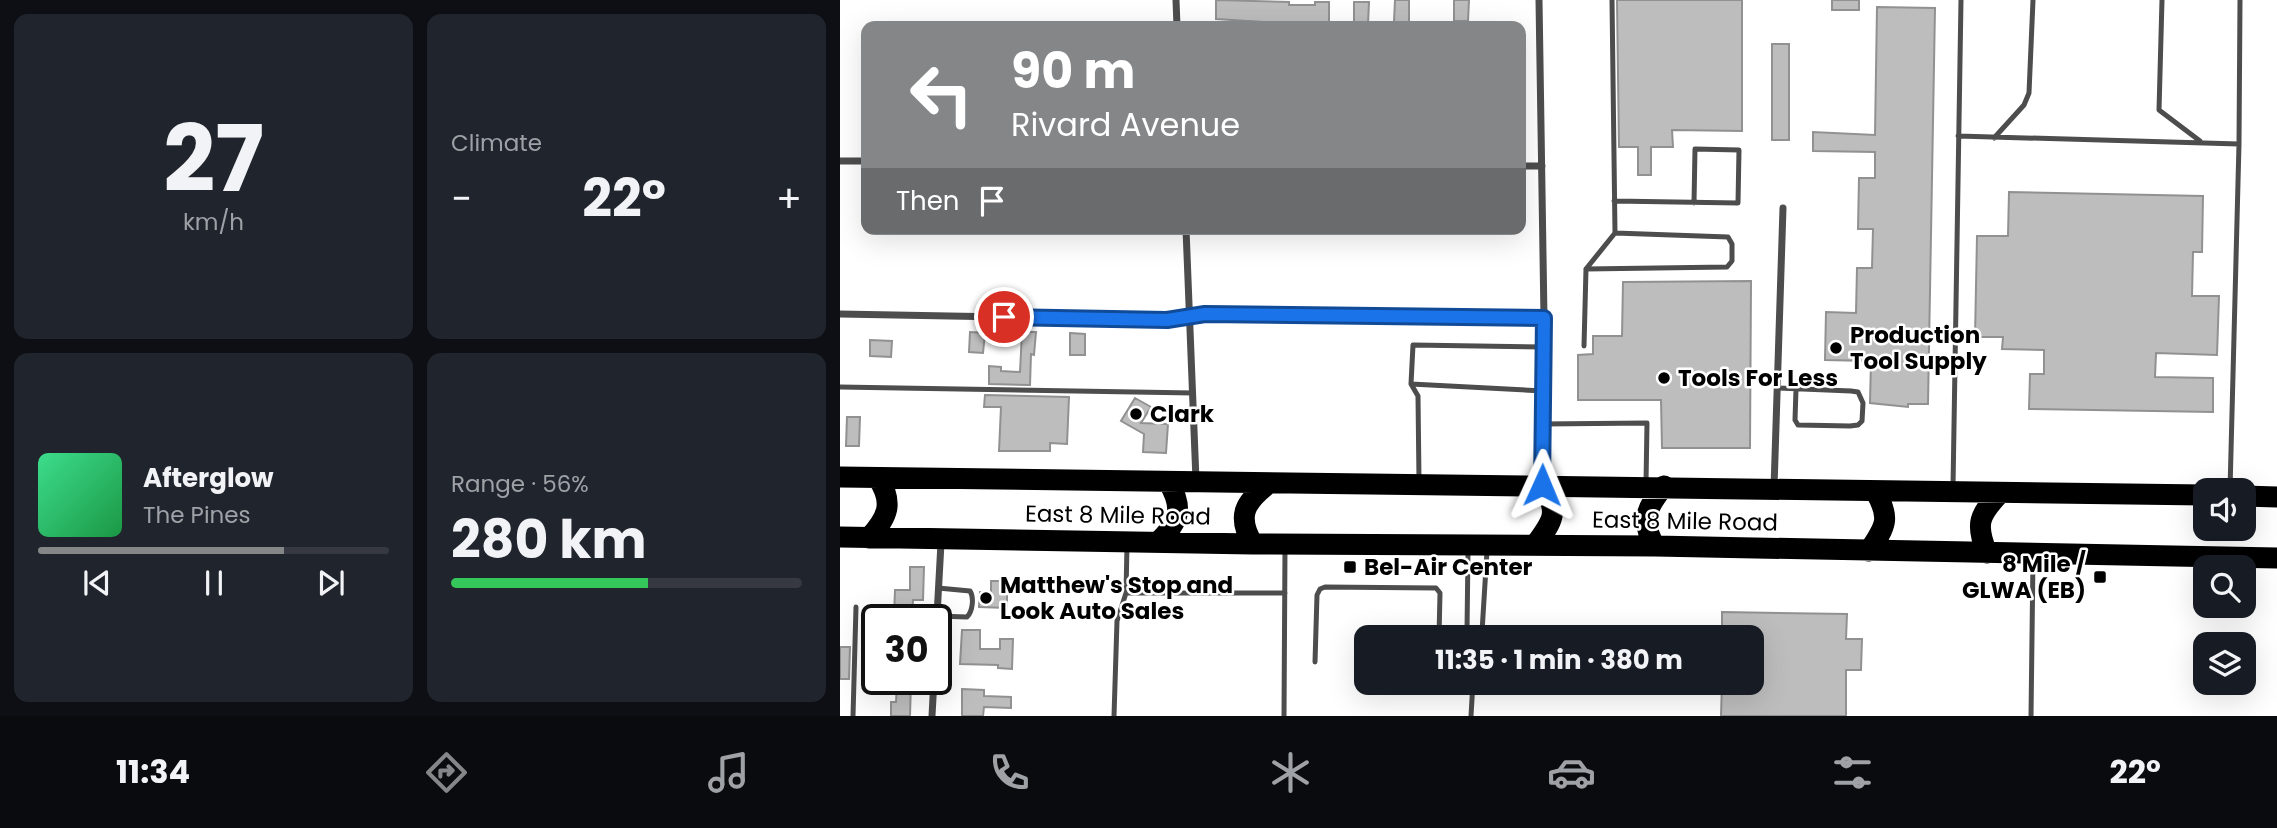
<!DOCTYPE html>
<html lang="en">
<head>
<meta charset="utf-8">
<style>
	:root { --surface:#171b24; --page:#20242c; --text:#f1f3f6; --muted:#9ea1a6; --line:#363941; --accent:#858687 }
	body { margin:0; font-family:Poppins,sans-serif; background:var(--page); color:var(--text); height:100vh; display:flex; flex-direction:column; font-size:26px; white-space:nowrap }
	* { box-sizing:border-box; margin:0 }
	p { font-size:23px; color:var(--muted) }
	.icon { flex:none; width:38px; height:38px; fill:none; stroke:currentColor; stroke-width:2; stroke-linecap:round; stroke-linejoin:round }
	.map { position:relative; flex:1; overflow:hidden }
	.details { display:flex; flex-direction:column; gap:14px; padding:14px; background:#0d0f14; width:840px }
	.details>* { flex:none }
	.guide { position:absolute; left:21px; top:21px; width:665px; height:214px; border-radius:14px; box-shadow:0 7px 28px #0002; background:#858687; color:#fff; overflow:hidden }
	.fabs { position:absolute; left:1353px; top:478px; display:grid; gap:14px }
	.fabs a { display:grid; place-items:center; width:63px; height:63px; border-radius:14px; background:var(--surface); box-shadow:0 7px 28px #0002; font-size:35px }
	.speed { position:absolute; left:21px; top:604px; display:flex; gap:14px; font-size:35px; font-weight:700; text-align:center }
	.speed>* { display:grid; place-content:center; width:91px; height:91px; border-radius:50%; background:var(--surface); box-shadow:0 7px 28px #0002; line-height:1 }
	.speed .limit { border:4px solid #111; border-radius:10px; background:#fff; color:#111 }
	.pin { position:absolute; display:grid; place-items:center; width:60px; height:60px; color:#fff; margin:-30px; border:4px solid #fff; border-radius:50%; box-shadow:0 2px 7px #0007 }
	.me { position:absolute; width:77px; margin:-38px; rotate:1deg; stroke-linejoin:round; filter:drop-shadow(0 0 5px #0008) }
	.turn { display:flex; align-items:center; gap:24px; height:147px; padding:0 35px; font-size:32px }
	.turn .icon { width:91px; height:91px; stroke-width:2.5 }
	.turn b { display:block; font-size:49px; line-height:60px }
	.then { display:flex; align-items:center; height:66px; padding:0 35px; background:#0003; gap:14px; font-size:26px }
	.big { font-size:52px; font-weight:700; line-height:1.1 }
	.details .widget { flex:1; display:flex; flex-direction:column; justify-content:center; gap:10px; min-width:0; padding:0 24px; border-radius:14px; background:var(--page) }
	.details .dial { align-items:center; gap:0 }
	.dial b { font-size:91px; line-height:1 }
	.song { display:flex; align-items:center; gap:21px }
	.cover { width:84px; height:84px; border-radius:10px; background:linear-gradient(135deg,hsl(150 70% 55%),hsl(140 70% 35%)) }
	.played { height:7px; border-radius:4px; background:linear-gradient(90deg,var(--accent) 70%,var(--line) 70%) }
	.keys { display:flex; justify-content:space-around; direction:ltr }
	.heat { display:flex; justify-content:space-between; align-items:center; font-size:38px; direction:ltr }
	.charge { height:10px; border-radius:5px; background:linear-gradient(90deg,#34c759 56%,var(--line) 0) }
	.details .tiles { flex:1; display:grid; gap:14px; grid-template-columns:repeat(2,1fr) }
	.trip { position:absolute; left:514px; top:625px; width:410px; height:70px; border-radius:14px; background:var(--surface); box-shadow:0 7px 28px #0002; font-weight:700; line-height:70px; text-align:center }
	.dock { display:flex; height:112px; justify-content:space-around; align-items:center; background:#090b0e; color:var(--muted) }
	.dock .icon { width:49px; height:49px }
	.dock .current { color:var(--accent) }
	.dock b { font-size:32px; color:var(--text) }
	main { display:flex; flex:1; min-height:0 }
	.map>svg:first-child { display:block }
	.building { fill:#bdbdbd; stroke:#919191; stroke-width:2 }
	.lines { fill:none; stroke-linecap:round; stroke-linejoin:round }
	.lane { stroke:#4d4d4d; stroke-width:5 }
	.street { stroke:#4d4d4d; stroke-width:7 }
	.highway { stroke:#000; stroke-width:21 }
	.route-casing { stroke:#114b97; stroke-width:18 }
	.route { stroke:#1a73e8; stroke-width:12 }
	.poi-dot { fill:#000; stroke:#fff; stroke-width:2.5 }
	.labels { text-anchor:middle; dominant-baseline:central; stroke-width:5; stroke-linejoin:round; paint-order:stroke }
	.poi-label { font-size:23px; font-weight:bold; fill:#000; stroke:#fff; text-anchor:start }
	.street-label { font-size:23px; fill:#000; stroke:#fff }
</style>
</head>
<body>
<main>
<section class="details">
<div class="tiles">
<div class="widget dial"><b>27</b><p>km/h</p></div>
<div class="widget"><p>Climate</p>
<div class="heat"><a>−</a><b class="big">22°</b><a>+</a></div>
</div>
<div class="widget">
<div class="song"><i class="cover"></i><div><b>Afterglow</b><p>The Pines</p></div></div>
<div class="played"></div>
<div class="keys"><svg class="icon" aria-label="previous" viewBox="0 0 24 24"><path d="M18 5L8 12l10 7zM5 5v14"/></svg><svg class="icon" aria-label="pause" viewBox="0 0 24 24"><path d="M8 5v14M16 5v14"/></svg><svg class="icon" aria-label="next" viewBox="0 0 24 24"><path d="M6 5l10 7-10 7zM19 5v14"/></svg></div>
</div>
<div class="widget"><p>Range · 56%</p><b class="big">280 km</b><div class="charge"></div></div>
</div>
</section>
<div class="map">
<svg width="1437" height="716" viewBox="0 0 1437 716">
	<rect width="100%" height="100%" fill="#fff"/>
	<path class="building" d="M376,0L449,2V5H475V2H489V25L455,26V24L376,19Z
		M555,0H569V23L554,22Z
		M614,0H629L628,21H614Z
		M777,0H902V131L832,130L833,147H811V175H798V147H779Z
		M992,0H1019V10H992Z
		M514,2H529L528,24H514Z
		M1037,7L1095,8L1088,404H1068V407L1030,403L1031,361L985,360L986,312L1016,313L1017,268H1032L1033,229H1018L1019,178H1035V152L973,151V132L1035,135Z
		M932,44H949V140H932Z
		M1169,192L1363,196L1362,252H1353L1352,296H1379L1377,355L1316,353L1315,377L1373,378V412L1189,409L1190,374H1204V350L1162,349L1163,337H1135L1137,236H1168Z
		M911,281L910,448H822L821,400H738V355L753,354V336H782L783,282Z
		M130,332L145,333L143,353L129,352Z
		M182,332H196L194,355L191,354L190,385L149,384V366L161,367V371L180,372Z
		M230,333L245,334V355H230Z
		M30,340L52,341L51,357L30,356Z
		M145,395L229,397L227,444L210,443V451H159L161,407H144Z
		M295,398L311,407L301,423L328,424L326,453L303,452L304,434L281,421Z
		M7,417H20L19,446H6Z
		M70,567H84L83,600H73L72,617L54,616L55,590H70Z
		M151,581H167V608L139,607L140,592L151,593Z
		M882,612L1007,614L1006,639H1022L1021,670H1006V716H881L882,682H912V637H882Z
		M122,630H140V649H160V639H173L172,669L158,668V665L120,664Z
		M0,647H10L9,679H0Z
		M57,682H71L70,716H51V702H56Z
		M122,689L144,690V696L171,697V708L144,707L143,716H122Z"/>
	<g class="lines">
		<path class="lane" d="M1322,0L1319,110L1360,141
			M1118,136L1399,144
			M1154,138L1184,105L1189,93L1193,0
			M774,201L898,203L899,150L855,149L854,203
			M746,269L775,233
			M744,346L746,269L887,267L892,261V244L888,237L775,233L772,0
			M571,384L703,391
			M0,387L353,393
			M937,388L1011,391L1018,392L1023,403L1022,421L1018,425L1010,426L958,425L955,420L956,389
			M703,424L807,423L806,483
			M579,481L578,396L571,384L573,345L704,347
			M1113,487L1121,0
			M1390,490L1399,144L1400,0
			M287,545L286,593H445
			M628,551L627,631L632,637
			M97,616L127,617C133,611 134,597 130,591L98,588
			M638,637L642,632L647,551
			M475,662L477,595L480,589L485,587L596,588L600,593L599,637
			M13,716L16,607
			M274,716L277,621L286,593
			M444,716L445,548
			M631,716L633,682
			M1191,716L1193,558"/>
		<path class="street" d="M336,0L337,26
			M699,0L704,318L702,484
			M0,161H26
			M681,166H702
			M346,229L356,480
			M0,314L327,320L365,314L704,318
			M934,488L943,208
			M96,634L101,543
			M92,716L94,679"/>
		<path class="highway" d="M0,477L1365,495
			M1404,496L1437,497
			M0,537L413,544L815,546L1437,558
			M29,538C48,517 54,503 38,478
			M318,542C339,522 344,509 329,483
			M413,544C396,516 405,502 428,484
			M695,545C713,521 720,512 702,485
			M815,546C800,521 806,508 824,486
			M1029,551C1046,526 1051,518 1035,491
			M1147,553C1135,524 1139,515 1160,493"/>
	</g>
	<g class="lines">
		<g class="route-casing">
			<path id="route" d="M164,317L327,320L365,314L704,318L702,485"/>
		</g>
		<use href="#route" class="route"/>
	</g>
	<g class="poi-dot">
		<circle cx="996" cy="348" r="7"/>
		<circle cx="824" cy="378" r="7"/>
		<circle cx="296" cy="414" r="7"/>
		<rect x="503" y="560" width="14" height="14" rx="3.5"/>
		<rect x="1253" y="570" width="14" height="14" rx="3.5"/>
		<circle cx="146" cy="598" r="7"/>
	</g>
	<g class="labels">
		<g class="poi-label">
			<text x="1010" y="335">Production<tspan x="1010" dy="26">Tool Supply</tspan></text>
			<text x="838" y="378">Tools For Less</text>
			<text x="310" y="414">Clark</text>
			<text x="1246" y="564" text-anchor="end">8 Mile /<tspan x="1246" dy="26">GLWA (EB)</tspan></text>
			<text x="524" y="567">Bel-Air Center</text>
			<text x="160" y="585">Matthew's Stop and<tspan x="160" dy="26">Look Auto Sales</tspan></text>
		</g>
		<g class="street-label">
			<text transform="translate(278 515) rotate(1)">East 8 Mile Road</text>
			<text transform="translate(845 521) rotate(1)">East 8 Mile Road</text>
		</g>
	</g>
</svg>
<div class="fabs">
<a><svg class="icon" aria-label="sound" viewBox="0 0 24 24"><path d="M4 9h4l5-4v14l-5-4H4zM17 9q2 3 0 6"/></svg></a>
<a><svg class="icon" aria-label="search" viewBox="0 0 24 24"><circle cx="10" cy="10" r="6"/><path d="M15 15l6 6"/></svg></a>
<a><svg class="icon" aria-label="layers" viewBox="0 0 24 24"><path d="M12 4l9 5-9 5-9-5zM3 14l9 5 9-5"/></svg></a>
</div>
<div class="speed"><div class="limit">30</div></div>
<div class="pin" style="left:164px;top:317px;background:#d93025"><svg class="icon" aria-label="arrive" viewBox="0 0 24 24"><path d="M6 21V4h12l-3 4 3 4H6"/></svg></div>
<svg class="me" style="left:702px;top:485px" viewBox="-20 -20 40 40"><path d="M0-17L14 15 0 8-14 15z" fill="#1a73e8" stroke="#fff" stroke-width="4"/></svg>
<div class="trip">11:35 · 1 min · 380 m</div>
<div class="guide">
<div class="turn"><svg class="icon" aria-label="left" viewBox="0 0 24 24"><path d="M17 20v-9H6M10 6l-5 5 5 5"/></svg><div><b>90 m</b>Rivard Avenue</div></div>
<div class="then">Then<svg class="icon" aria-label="arrive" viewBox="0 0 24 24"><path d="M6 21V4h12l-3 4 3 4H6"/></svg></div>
</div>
</div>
</main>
<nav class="dock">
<b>11:34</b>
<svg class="icon current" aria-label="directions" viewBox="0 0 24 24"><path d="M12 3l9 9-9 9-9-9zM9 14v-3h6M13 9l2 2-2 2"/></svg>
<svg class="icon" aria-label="music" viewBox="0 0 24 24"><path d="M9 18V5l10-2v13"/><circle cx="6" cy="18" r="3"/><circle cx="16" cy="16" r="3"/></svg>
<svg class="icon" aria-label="phone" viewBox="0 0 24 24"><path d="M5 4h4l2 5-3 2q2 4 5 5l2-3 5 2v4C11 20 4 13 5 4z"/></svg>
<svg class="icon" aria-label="climate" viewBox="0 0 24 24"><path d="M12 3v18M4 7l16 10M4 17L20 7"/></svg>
<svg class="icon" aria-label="car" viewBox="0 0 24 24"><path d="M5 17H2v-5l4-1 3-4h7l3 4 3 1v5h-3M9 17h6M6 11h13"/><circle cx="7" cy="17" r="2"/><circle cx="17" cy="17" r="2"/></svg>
<svg class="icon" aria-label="filters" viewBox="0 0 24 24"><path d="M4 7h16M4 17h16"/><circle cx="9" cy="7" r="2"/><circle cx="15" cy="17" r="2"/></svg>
<b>22°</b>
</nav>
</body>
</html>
